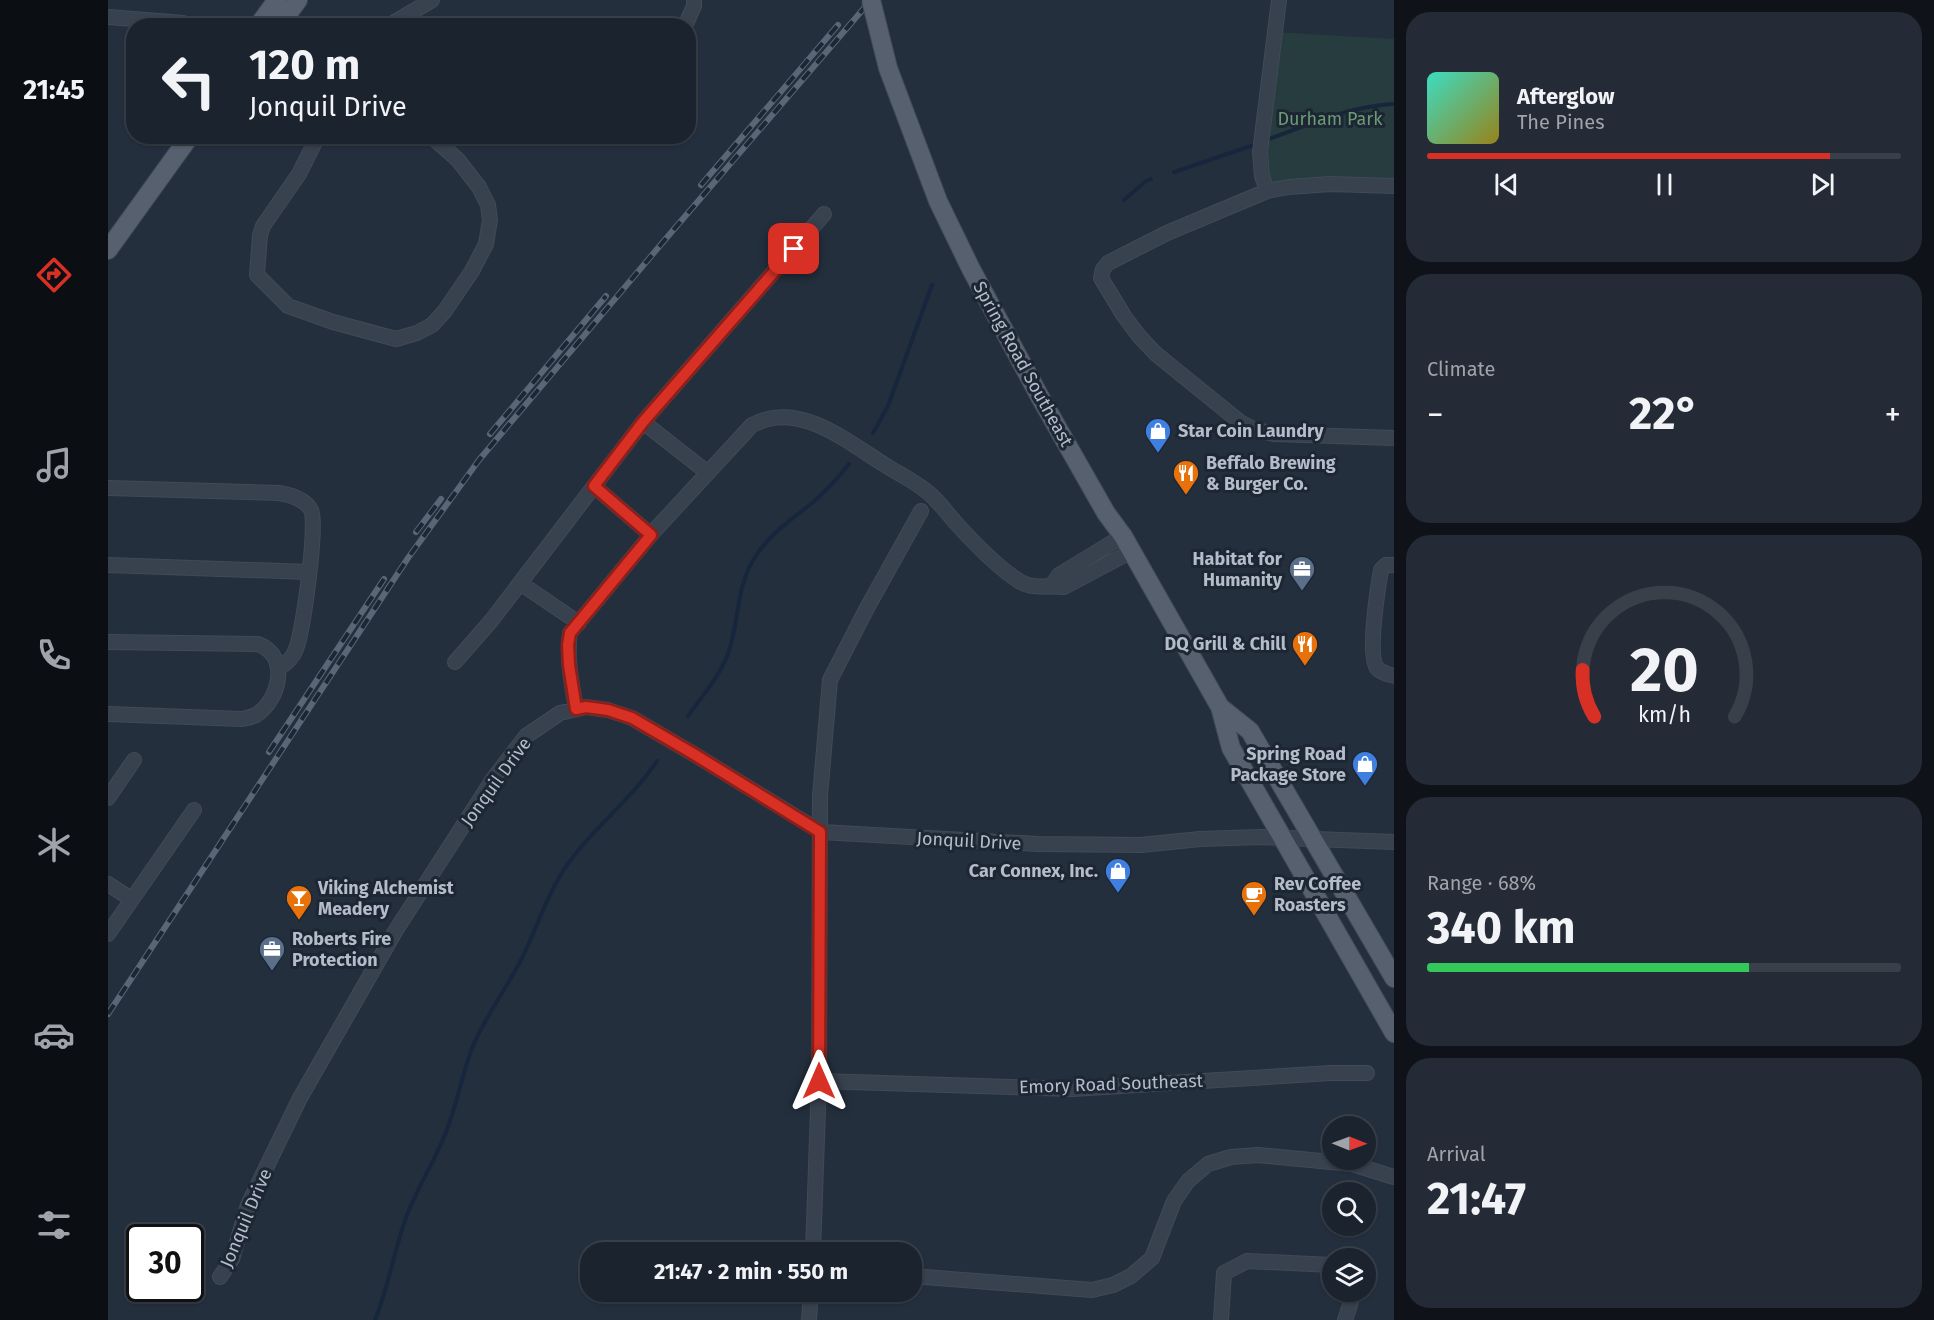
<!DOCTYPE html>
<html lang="en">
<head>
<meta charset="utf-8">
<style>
	:root { --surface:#1b232e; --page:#242b36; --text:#f1f3f6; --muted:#a0a4aa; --line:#39404a; --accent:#d93025 }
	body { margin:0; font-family:"Fira Sans",sans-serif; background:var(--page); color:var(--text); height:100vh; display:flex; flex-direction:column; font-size:22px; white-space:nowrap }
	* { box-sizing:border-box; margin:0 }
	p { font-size:20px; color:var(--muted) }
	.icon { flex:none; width:33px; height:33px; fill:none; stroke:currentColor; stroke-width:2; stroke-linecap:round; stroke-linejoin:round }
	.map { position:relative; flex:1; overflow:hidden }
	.panel { display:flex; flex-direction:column; gap:12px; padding:12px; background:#0f1319; width:540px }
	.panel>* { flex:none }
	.top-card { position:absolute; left:18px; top:18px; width:570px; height:126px; border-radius:24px; box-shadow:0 2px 4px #0004,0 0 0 2px var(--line); background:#1b232e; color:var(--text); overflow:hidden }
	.needle { width:39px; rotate:91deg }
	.controls { position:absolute; left:1214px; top:1116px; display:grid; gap:12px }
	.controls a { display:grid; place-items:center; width:54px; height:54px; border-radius:50%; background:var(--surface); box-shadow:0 2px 4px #0004,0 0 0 2px var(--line); font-size:30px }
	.speed { position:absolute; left:18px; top:1224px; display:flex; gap:12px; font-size:30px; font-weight:700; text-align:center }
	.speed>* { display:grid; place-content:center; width:78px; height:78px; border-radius:50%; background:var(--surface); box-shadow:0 2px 4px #0004,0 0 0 2px var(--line); line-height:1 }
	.speed .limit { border:3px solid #111; border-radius:9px; background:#fff; color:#111 }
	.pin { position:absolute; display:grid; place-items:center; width:51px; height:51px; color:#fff; margin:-26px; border-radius:12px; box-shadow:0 3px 9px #0006 }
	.me { position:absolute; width:66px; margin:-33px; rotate:0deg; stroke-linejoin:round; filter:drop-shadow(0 0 4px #0008) }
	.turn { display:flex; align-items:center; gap:21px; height:126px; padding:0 24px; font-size:27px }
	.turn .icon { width:78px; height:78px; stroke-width:2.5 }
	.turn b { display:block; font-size:42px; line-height:51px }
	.big { font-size:45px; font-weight:700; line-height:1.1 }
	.panel .widget { flex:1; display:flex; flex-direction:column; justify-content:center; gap:9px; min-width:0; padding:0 21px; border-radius:24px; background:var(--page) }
	.panel .dial { align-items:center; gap:0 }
	.dial svg { height:156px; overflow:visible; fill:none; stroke:var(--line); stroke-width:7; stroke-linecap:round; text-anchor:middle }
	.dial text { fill:var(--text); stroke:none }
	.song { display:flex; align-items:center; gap:18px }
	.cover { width:72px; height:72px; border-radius:9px; background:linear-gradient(135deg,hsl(170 70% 55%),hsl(50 70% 35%)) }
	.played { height:6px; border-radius:3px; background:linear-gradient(90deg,var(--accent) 85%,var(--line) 85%) }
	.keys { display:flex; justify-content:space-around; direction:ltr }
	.heat { display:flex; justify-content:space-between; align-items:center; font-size:33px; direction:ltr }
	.charge { height:9px; border-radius:4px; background:linear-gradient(90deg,#34c759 68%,var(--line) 0) }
	.trip { position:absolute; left:472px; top:1242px; width:342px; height:60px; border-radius:24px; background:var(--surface); box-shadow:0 2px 4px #0004,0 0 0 2px var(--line); font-weight:700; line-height:60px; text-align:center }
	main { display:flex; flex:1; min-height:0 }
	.tab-bar { display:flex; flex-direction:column; width:108px; justify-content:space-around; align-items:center; background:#0b0e12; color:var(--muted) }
	.tab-bar .icon { width:42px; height:42px }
	.tab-bar .current { color:var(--accent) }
	.tab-bar b { font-size:27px; color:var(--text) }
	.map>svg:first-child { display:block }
	.green { fill:#263c3f }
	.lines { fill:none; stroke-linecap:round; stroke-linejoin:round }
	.stream { stroke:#17263c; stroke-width:4 }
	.minor-casing { stroke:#414a57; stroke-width:16 }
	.major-casing { stroke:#414a57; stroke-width:20 }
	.minor { stroke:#38414e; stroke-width:14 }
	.major { stroke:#56606e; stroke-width:18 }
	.rail-casing { stroke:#5a6575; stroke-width:6 }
	.rail { stroke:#1d2633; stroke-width:4; stroke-dasharray:11; stroke-linecap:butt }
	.major-bridge-casing { stroke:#414a57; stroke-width:20; stroke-linecap:butt }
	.major-bridge { stroke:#56606e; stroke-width:18 }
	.route-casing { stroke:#8d1f18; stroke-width:15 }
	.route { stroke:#d93025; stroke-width:10 }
	.labels { text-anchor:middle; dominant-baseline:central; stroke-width:6; stroke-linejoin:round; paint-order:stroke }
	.park-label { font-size:18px; fill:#6b9a76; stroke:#1d2633 }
	.street-label { font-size:18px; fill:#b4bcc9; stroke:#1d2633 }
	.poi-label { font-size:18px; font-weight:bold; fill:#b4bcc9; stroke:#1d2633; text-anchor:start }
</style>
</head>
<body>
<main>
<nav class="tab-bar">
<b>21:45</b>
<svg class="icon current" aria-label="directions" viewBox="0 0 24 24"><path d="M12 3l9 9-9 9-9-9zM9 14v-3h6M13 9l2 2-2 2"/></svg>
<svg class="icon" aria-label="music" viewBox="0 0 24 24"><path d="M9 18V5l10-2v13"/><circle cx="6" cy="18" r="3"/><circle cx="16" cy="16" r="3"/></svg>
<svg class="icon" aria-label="phone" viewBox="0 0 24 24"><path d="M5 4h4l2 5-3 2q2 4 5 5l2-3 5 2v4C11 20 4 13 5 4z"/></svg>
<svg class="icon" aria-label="climate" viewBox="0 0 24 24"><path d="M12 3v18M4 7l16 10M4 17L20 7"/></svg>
<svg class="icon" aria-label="car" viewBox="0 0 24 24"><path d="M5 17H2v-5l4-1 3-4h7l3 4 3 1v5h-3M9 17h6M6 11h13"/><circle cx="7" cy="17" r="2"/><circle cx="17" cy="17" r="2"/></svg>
<svg class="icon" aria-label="filters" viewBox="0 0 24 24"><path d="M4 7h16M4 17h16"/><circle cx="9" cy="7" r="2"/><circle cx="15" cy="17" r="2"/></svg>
</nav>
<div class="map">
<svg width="1286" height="1320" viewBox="0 0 1286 1320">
	<rect width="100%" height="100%" fill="#242f3e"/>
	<path class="green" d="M1167,32L1286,39V186L1159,191L1154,176Z"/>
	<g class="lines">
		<path class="stream" d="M1161,139C1202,124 1242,106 1286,104
			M1066,172L1146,145
			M1016,200L1038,181L1043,179
			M765,433L780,406L824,285
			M580,716C594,696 611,677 620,654C631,623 628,591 644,562C658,537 681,521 703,504C717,492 730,478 741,464
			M267,1320C281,1286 286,1249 299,1215C311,1184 330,1156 341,1124C350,1099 355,1071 365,1046C378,1015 399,988 414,958C426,934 435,907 448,883C473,836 520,805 549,761"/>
		<g class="minor-casing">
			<path id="minor" d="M0,17L75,23L80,26
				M280,26L324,0
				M577,26L586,6V0
				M210,136L191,174L155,226L152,235L149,275L180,306L225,322L288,339L309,333L324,325L336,312L364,271L378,244L382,220L380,205L371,187L350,160L323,136
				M1286,186L1222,184L1181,187L1159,191L1059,233L1000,263L995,269L993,278L1016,316L1031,336L1048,354L1132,422L1145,429L1166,434L1286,438
				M1159,191L1154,176L1152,152L1171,0
				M535,422L600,473
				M486,486L543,535
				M0,488L171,493C183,495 197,499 203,510C210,524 195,632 188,649C185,658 178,664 170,669
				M0,565L201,572
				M1286,565H1278L1273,570C1270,587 1259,655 1269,668C1273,673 1280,674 1286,676
				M412,583L471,623
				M944,585L951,575L1015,536
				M0,642L150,644C182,656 172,700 148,715C144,717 139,718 134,719L0,714
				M347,662L383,621L535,422L716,214
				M468,709C464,684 458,658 462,633L547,530L644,425C691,400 738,441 777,465C791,474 810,483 823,495C832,503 839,513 847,522C865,542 889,567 911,581C925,590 941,585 956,587L1022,552
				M0,798L26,760
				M0,884L23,899
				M0,934L86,810
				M711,1081L964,1089L1223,1073H1259
				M705,1252L711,1081L712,796L722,680L759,608L813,511
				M804,1276L984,1290L1005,1285L1023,1276L1044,1258L1066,1201L1080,1181L1100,1164L1123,1157L1150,1155L1244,1164L1286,1177
				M112,1277L124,1259L140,1205L192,1098L288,930L385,779L418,736L452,713L478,707L500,710L524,718L584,753L713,832L930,844L1033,845L1092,839L1152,837L1286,842
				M701,1320L703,1292
				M1113,1320L1116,1273L1139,1261L1224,1265
				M1237,1320L1245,1296L1244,1292"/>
		</g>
		<g class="major-casing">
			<path id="major" d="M150,26L169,0
				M171,26L190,0
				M780,68L830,201L863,269L932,397L998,513L1015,536L1112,707L1123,748L1286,1033
				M0,250L82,136
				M1112,707L1142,731L1286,978"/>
		</g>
		<use href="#minor" class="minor"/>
		<use href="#major" class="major"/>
		<g class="rail-casing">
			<path id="rail" d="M593,185L730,25
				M382,434L498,296
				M308,532L333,499
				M161,752L276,579
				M0,1014L300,558L371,460L555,242L763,0"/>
		</g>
		<use href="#rail" class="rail"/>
		<g class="major-bridge-casing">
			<path id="major-bridge" d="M763,0L780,68"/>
		</g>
		<use href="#major-bridge" class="major-bridge"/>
	</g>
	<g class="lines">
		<g class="route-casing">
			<path id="route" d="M686,249L535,422L486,486L543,535L462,633L460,645L461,665L468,709L478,707L500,710L524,718L584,753L712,832L711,1081"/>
		</g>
		<use href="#route" class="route"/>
	</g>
	<defs>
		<g id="shop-pin" transform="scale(1.35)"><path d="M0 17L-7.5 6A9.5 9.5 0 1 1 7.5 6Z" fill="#3f7fe0" stroke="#1d2633"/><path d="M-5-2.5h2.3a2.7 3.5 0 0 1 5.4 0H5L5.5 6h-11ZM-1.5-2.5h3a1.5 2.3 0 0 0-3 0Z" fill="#fff"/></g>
		<g id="restaurant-pin" transform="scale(1.35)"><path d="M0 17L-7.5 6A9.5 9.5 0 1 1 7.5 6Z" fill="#e8710a" stroke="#1d2633"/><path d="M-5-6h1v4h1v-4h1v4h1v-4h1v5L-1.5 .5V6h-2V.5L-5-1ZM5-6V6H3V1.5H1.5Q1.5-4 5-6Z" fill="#fff"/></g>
		<g id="office-pin" transform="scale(1.35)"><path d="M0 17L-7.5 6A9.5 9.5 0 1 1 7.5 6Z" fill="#5c6f8a" stroke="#1d2633"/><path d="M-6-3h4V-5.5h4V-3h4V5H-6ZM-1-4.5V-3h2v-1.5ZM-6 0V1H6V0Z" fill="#fff"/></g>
		<g id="cafe-pin" transform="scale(1.35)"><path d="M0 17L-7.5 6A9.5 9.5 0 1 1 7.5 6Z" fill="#e8710a" stroke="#1d2633"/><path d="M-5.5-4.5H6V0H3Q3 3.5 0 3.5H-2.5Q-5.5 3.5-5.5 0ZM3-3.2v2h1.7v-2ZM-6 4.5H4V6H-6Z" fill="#fff"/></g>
		<g id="bar-pin" transform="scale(1.35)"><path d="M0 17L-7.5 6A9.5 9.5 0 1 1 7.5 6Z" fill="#e8710a" stroke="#1d2633"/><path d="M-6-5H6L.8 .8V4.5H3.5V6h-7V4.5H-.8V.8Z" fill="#fff"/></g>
	</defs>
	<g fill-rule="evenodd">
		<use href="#shop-pin" x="1050" y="431"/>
		<use href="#restaurant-pin" x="1078" y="473"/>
		<use href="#office-pin" x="1194" y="569"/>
		<use href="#restaurant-pin" x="1197" y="644"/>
		<use href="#shop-pin" x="1257" y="764"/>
		<use href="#shop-pin" x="1010" y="871"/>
		<use href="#cafe-pin" x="1146" y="894"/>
		<use href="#bar-pin" x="191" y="898"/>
		<use href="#office-pin" x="164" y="949"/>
	</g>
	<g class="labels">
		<g class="park-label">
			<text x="1222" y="119">Durham Park</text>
		</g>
		<g class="street-label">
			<text transform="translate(915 364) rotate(61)">Spring Road Southeast</text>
			<text transform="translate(388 782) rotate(-54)">Jonquil Drive</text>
			<text transform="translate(861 841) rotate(3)">Jonquil Drive</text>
			<text transform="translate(1003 1084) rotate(-2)">Emory Road Southeast</text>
			<text transform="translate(138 1218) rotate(-67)">Jonquil Drive</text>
		</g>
		<g class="poi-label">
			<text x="1070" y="431">Star Coin Laundry</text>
			<text x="1098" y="463">Beffalo Brewing<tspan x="1098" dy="21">&amp; Burger Co.</tspan></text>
			<text x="1174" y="559" text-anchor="end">Habitat for<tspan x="1174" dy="21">Humanity</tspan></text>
			<text x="1178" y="644" text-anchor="end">DQ Grill &amp; Chill</text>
			<text x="1238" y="754" text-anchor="end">Spring Road<tspan x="1238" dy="21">Package Store</tspan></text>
			<text x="990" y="871" text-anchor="end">Car Connex, Inc.</text>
			<text x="1166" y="884">Rev Coffee<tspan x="1166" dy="21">Roasters</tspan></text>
			<text x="210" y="888">Viking Alchemist<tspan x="210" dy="21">Meadery</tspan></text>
			<text x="184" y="939">Roberts Fire<tspan x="184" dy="21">Protection</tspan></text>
		</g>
	</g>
</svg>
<div class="controls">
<a><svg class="needle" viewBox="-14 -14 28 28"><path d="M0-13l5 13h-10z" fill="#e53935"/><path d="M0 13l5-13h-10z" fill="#a0a4aa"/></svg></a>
<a><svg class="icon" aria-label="search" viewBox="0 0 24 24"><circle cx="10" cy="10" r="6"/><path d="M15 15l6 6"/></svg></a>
<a><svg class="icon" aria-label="layers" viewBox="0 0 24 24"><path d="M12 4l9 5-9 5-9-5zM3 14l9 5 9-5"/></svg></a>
</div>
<div class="speed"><div class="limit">30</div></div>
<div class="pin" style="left:686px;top:249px;background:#d93025"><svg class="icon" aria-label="arrive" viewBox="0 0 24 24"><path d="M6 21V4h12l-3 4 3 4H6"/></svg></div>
<svg class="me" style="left:711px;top:1081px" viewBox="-20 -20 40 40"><path d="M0-17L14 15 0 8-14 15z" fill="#d93025" stroke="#fff" stroke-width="4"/></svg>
<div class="trip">21:47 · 2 min · 550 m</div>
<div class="top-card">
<div class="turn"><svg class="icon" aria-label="left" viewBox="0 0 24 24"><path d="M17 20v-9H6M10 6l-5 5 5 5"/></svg><div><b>120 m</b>Jonquil Drive</div></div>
</div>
</div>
<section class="panel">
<div class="widget">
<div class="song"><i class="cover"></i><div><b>Afterglow</b><p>The Pines</p></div></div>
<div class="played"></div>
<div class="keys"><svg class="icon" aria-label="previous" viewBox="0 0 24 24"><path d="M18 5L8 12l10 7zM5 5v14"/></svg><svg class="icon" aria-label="pause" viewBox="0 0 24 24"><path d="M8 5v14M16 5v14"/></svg><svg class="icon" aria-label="next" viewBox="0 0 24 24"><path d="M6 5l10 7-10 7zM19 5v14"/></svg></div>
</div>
<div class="widget"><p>Climate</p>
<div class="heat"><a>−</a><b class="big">22°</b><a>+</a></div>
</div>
<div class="widget dial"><svg viewBox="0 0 100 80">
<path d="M14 69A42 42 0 1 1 86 69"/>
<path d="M14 69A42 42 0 0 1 8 45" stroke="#d93025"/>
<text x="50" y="56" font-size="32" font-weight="700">20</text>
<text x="50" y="72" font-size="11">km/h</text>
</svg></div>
<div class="widget"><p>Range · 68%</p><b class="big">340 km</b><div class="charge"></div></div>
<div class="widget"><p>Arrival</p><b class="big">21:47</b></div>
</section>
</main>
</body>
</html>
